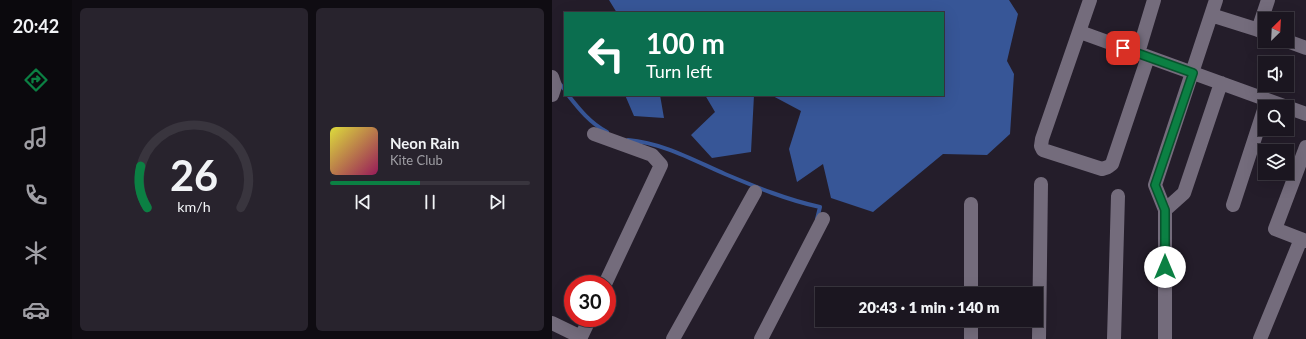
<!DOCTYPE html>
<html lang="en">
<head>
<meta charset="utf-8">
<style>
	:root { --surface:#1b1620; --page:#28232d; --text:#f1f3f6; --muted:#a09fa5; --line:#39353e; --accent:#0b8043 }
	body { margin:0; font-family:Lato,sans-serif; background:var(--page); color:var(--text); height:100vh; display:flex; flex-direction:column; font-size:15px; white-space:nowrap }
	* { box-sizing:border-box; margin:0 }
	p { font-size:13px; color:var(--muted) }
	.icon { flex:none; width:22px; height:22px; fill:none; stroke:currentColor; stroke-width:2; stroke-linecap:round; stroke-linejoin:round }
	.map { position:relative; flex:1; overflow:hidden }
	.side { display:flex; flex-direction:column; gap:8px; padding:8px; background:#0f0c12; width:480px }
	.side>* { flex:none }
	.top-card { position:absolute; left:12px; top:12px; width:380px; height:84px; border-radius:0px; box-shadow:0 4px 16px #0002,0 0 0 1px var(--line); background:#0b6e4f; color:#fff; overflow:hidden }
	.needle { width:26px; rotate:24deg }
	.buttons { position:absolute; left:706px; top:12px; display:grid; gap:8px }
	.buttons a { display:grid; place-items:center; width:36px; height:36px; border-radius:0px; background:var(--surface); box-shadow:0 4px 16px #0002,0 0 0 1px var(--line); font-size:20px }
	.speed { position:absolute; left:12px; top:275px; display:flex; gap:8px; font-size:20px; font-weight:700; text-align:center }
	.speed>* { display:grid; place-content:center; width:52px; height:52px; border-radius:50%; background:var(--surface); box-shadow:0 4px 16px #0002,0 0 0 1px var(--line); line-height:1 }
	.speed .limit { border:6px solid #d22; background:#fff; color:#111 }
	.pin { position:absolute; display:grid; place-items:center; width:34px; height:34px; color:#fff; margin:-17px; border-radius:8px; box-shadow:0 2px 6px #0006 }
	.me { position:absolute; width:44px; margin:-22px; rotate:0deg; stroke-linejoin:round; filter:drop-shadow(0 0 3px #0008) }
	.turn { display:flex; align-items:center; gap:14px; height:84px; padding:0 16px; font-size:18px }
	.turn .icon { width:52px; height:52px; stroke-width:2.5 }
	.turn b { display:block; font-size:28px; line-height:34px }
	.side .widget { flex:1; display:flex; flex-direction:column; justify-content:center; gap:6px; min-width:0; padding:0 14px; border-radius:6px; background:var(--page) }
	.side .dial { align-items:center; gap:0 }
	.dial svg { height:104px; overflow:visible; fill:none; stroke:var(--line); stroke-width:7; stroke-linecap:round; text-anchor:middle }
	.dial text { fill:var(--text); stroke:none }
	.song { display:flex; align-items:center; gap:12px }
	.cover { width:48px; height:48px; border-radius:6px; background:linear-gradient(135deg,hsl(60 70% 55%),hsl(330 70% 35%)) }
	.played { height:4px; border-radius:2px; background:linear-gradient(90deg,var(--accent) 45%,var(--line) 45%) }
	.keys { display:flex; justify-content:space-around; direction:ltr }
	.side .tiles { flex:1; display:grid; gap:8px; grid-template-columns:repeat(2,1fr) }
	.trip { position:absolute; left:263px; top:287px; width:228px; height:40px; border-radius:0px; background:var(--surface); box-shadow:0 4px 16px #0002,0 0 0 1px var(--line); font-weight:800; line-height:40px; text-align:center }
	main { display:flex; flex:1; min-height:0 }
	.tabs { display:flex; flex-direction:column; width:72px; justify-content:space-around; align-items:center; background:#0b090d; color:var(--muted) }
	.tabs .icon { width:28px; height:28px }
	.tabs .on { color:var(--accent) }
	.tabs b { font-size:18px; color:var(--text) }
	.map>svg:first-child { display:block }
	.water { fill:#375697 }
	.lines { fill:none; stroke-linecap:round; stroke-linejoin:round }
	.stream { stroke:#375697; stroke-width:4 }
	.street { stroke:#746c7c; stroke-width:14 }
	.route-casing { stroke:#07532c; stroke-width:10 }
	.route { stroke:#0b8043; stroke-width:7 }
</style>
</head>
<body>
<main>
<nav class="tabs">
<b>20:42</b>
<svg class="icon on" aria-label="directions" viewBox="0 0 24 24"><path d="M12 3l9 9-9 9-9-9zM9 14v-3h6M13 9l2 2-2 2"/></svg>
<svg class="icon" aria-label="music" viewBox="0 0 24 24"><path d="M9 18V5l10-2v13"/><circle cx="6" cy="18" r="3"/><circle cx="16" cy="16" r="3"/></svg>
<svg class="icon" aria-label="phone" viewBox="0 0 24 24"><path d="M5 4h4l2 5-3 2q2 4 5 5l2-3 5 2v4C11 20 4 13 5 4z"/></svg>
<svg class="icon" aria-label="climate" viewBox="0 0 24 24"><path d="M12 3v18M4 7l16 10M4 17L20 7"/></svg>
<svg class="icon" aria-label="car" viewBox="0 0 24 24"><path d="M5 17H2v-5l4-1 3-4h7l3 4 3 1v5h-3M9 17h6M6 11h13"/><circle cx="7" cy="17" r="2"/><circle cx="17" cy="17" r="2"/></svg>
</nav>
<section class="side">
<div class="tiles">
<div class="widget dial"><svg viewBox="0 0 100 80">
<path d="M14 69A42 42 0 1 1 86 69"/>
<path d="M14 69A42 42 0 0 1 9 37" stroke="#0b8043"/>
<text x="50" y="56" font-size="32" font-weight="700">26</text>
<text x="50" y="72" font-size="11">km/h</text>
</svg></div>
<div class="widget">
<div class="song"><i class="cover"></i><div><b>Neon Rain</b><p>Kite Club</p></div></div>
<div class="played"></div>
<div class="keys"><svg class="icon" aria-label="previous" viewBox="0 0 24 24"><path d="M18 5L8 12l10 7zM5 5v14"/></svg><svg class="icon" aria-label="pause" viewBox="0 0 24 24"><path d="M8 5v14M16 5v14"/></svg><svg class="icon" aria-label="next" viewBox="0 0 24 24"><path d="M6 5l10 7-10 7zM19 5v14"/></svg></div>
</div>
</div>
</section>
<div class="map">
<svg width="754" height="339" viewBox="0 0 754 339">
	<rect width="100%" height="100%" fill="#241d2a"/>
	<path class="water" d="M57,0H457L466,14L455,61L462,74L458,134L435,155L391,154L321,212L279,198L271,164L245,182L237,149L249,111L219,95H391V13H65Z
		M73,95H108L112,118L82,116Z
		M153,95H202L199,152L160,158L139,135L163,112Z"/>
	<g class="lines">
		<path class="stream" d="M7,83L13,90
			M16,95C27,109 38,123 55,132
			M76,140C111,143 141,160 173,174C204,187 235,200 268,207L265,219"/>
		<path class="street" d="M538,0L490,139L489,146L491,150L550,169L556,167L560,164L596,57
			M659,15L713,32
			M706,30L716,0
			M528,32L754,114
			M735,41L754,48
			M586,53L602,0
			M0,77L3,86L0,95
			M42,134L100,155L109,165L53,284
			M754,147L723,229L754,241
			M681,205L713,107
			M613,210L632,193L669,83
			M419,294V204
			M0,323L29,337
			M28,339L38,318
			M121,339L203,192
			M209,339L271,219
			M419,339V320
			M487,339L489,184
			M562,339L566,196
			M613,339V210L603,185L664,0
			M708,339L749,239"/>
	</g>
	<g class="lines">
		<g class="route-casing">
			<path id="route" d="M571,48L641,73L603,185L613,210V267"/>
		</g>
		<use href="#route" class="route"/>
	</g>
</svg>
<div class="buttons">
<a><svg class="needle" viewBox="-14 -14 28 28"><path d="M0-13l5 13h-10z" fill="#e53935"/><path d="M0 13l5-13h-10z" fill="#a09fa5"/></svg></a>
<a><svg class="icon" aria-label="sound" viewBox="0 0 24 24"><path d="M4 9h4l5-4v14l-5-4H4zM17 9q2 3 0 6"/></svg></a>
<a><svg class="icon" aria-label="search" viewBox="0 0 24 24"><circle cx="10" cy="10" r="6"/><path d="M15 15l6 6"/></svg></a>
<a><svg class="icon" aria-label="layers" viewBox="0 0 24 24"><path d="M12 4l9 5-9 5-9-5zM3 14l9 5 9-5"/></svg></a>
</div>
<div class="speed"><div class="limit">30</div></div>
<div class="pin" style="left:571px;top:48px;background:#d93025"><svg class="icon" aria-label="arrive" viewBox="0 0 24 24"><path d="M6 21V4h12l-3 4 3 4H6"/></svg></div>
<svg class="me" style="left:613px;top:267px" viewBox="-20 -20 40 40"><circle r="19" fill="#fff"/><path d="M0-13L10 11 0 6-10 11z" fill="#0b8043"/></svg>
<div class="trip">20:43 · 1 min · 140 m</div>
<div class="top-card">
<div class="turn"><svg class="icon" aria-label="left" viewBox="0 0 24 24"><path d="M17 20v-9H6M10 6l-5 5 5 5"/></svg><div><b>100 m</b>Turn left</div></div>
</div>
</div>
</main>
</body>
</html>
